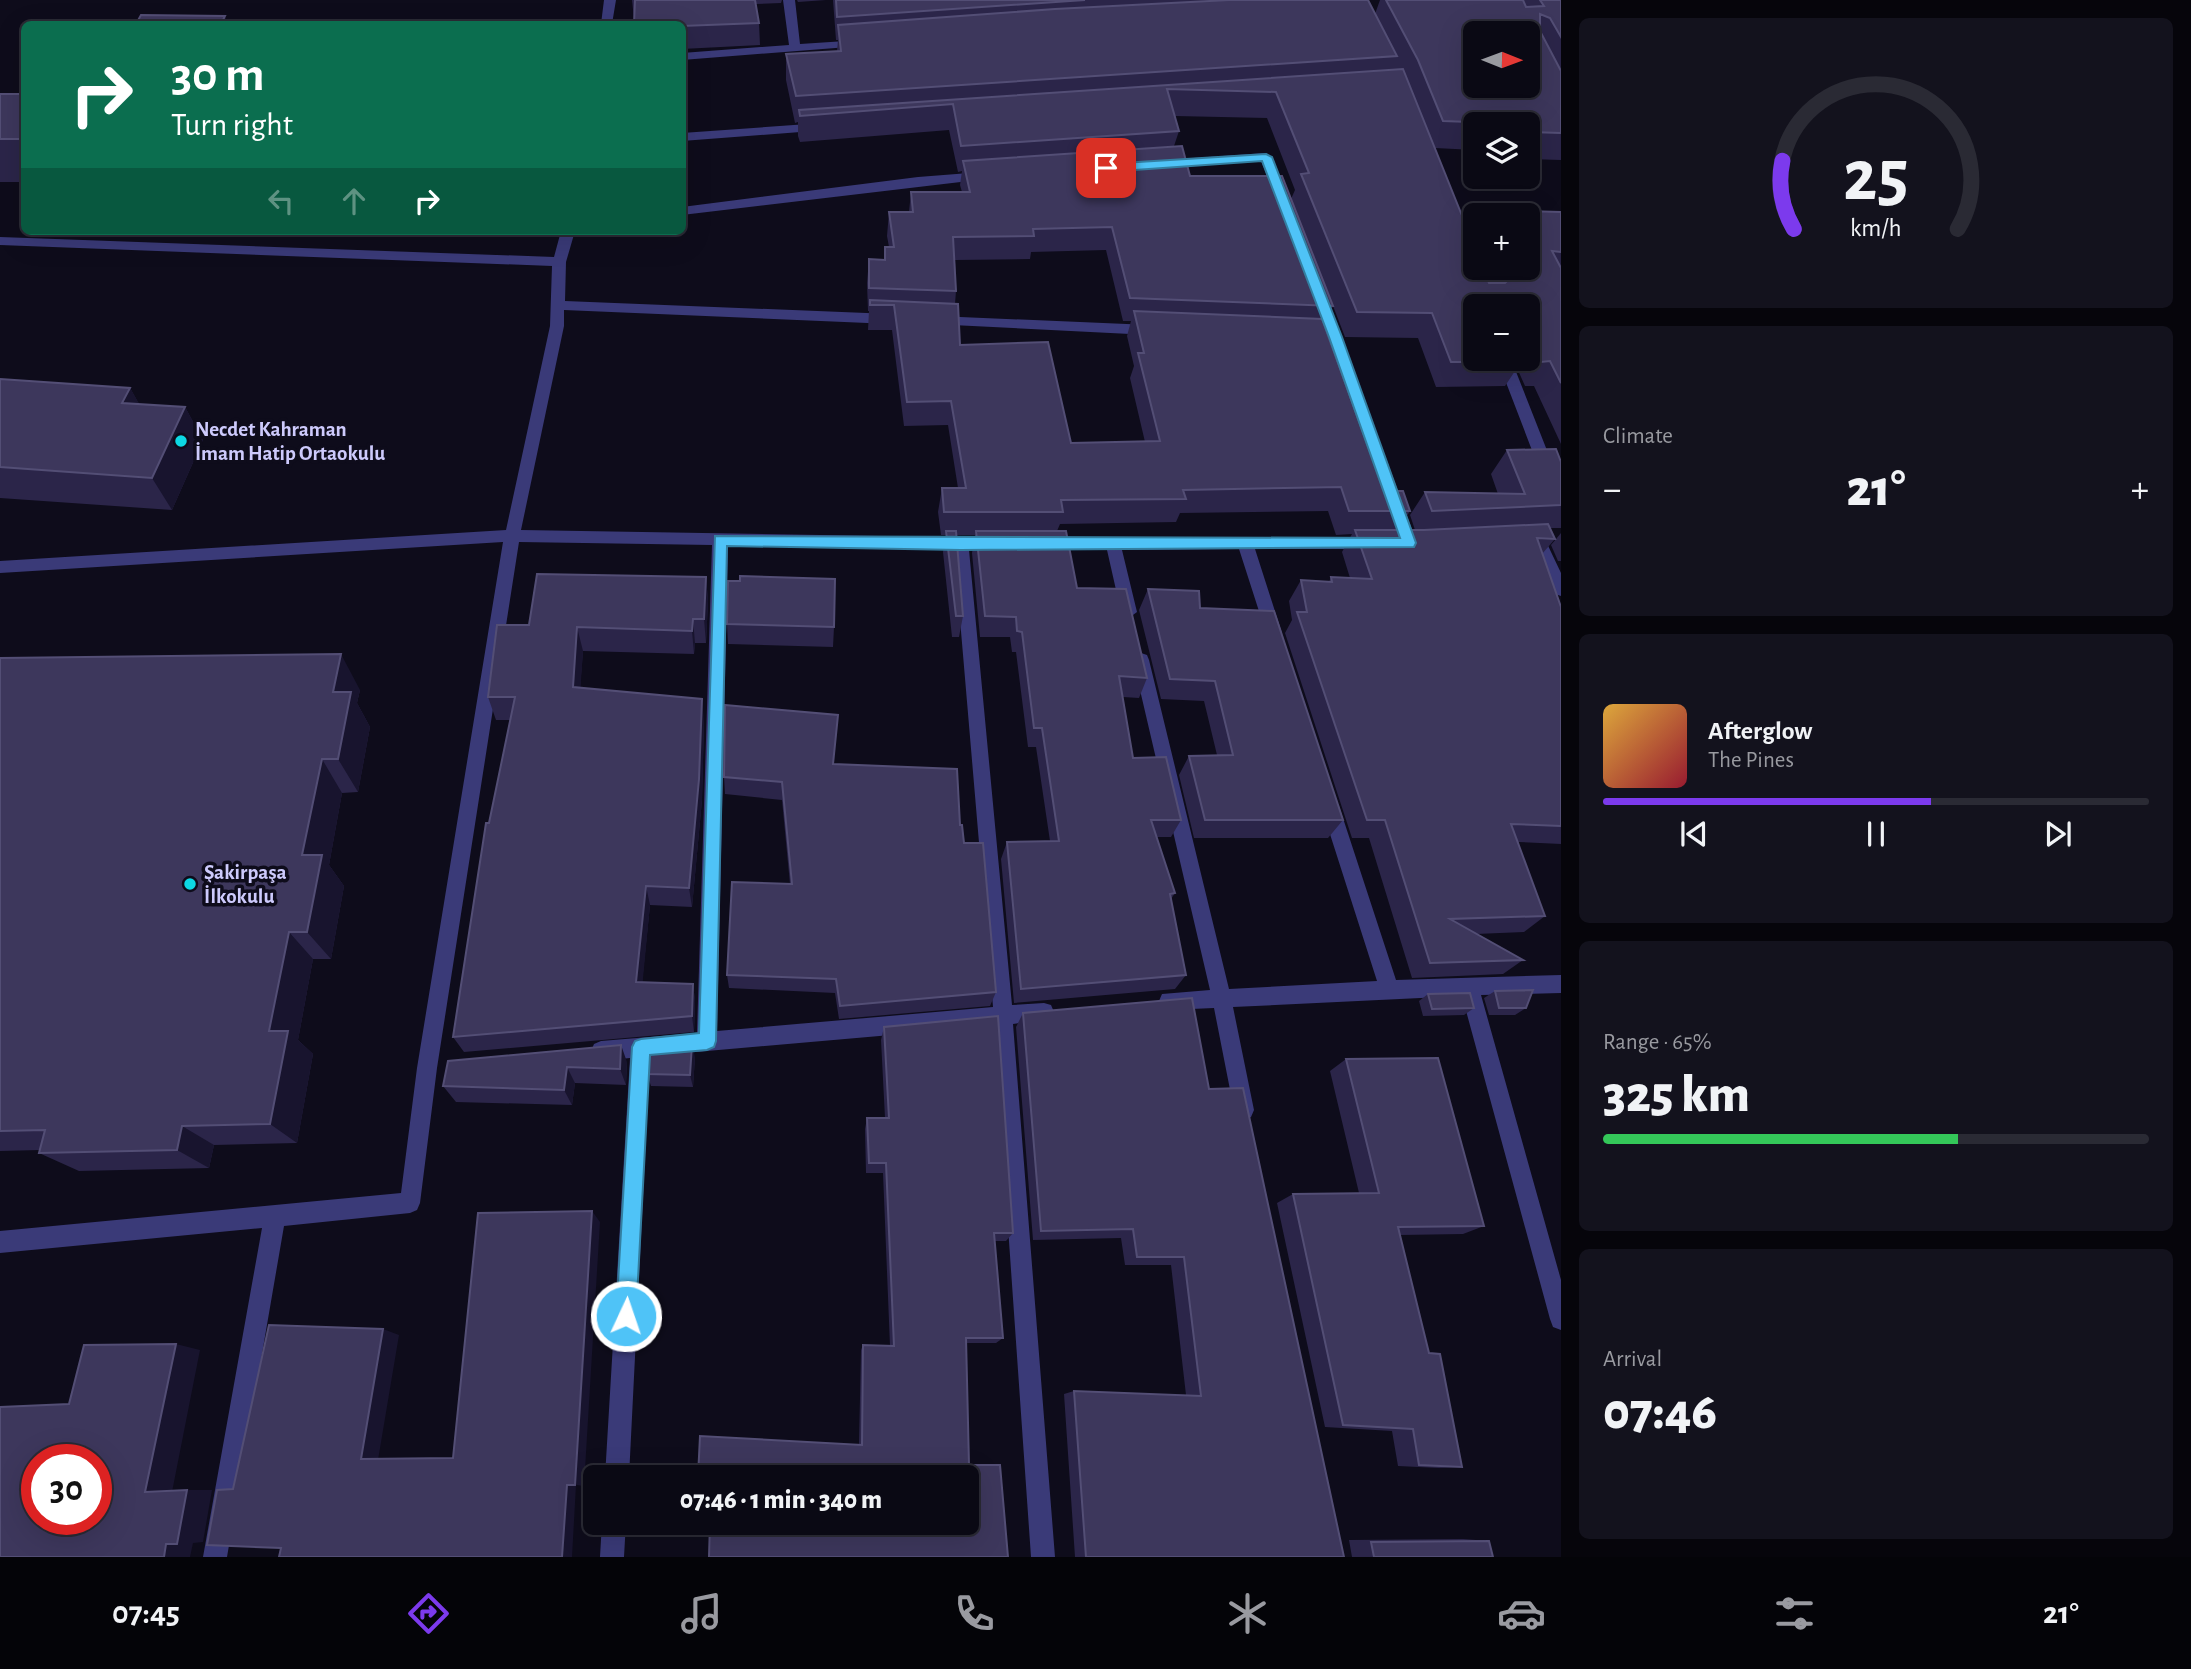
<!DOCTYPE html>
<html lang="en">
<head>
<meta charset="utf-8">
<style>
	:root { --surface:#0a0914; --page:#13121d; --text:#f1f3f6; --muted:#999aa0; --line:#2a2a34; --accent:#7c3aed }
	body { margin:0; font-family:"Alegreya Sans",sans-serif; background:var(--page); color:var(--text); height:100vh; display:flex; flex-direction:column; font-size:26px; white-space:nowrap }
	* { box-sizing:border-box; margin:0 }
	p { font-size:23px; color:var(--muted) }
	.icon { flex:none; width:38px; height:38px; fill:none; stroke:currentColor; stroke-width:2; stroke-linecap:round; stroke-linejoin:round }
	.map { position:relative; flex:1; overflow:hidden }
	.sheet { display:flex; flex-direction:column; gap:18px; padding:18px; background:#06050b; width:630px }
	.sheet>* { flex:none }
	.top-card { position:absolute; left:21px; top:21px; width:665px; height:214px; border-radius:10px; box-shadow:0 7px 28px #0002,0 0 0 2px var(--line); background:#0b6e4f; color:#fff; overflow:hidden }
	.needle { width:46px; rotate:91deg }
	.buttons { position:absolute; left:1463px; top:21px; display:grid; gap:14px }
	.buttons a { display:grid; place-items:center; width:77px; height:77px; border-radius:10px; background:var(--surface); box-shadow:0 7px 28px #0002,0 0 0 2px var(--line); font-size:35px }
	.speed { position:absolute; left:21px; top:1444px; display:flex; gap:14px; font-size:35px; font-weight:700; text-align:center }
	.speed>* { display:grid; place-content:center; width:91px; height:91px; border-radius:50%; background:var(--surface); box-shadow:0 7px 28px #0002,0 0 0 2px var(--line); line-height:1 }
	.speed .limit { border:10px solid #d22; background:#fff; color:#111 }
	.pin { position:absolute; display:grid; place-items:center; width:60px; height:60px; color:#fff; margin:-30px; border-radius:14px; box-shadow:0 4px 10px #0006 }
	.me { position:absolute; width:77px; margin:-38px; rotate:3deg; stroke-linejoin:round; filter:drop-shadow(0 0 5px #0008) }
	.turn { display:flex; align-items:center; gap:24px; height:147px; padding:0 35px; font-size:32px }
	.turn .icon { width:91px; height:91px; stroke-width:2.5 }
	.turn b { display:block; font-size:49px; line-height:60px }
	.lanes { display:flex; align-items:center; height:66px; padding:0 35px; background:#0003; justify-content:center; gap:35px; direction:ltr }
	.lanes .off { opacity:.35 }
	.big { font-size:52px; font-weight:800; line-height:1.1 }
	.sheet .tile { flex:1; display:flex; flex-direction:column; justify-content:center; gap:10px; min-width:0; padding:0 24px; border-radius:10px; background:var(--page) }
	.sheet .dial { align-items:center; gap:0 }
	.dial svg { height:182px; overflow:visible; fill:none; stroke:var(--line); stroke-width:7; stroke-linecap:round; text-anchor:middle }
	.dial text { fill:var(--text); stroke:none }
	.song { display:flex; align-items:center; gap:21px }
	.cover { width:84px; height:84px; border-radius:10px; background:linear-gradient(135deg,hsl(40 70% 55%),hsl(350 70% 35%)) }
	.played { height:7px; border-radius:4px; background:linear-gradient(90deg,var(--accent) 60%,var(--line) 60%) }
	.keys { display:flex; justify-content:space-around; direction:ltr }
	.heat { display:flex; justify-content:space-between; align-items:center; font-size:38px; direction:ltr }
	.charge { height:10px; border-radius:5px; background:linear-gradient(90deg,#34c759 65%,var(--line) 0) }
	.trip { position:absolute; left:583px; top:1465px; width:396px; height:70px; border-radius:10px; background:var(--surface); box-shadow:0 7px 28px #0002,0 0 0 2px var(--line); font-weight:800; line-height:70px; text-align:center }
	.dock { display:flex; height:112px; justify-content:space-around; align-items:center; background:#040408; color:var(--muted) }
	.dock .icon { width:49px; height:49px }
	.dock .active { color:var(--accent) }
	.dock b { font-size:32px; color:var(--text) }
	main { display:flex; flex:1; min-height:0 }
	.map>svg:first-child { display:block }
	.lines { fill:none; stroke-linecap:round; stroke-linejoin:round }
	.minor { fill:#3a3a78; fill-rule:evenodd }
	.wall { fill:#2b2549; fill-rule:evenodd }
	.shaded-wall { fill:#18142e }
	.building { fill:#3d375c; stroke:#534e75; stroke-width:2; fill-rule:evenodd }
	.route { fill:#4fc3f7; stroke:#337fa1; stroke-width:2 }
	.poi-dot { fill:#0dd8e4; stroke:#0e0c1b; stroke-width:2.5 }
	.labels { text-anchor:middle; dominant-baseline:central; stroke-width:7; stroke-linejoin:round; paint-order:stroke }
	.poi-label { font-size:21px; font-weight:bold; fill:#cdcafc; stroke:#0e0c1b; text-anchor:start }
</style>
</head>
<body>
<main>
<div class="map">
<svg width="1561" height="1557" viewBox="0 0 1561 1557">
	<rect width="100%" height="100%" fill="#0e0c1b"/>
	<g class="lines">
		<path class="minor" d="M604,0H616L612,24H601Z
			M783,0H795L800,44L861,40L867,43L861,46L682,60V53L789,45Z
			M822,123L828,127L826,130L682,141V133Z
			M1266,153L1272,157L1288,198L1287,201H1277L1276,198L1261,161L1164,168L1158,164L1164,160Z
			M982,172L988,176L986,179L682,215V207L918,177Z
			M561,231H575L566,262L565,301L891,314L898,319L891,324L564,310V326L521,530L997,538L1005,544L997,550H969L1012,1005L1044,1003L1051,1005L1054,1012L1051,1019L1013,1024L1055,1557H1031L994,1026L650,1056L629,1477H605L630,1058L601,1061L594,1058L591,1051L594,1044L601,1041L697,1033L712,545L519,542L437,1068L420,1203L417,1210L410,1213L284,1226L227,1557H203L262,1228L0,1253V1231L401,1193L417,1068L503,542L0,573V561L506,530L550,326L552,266L0,245V237L554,257ZM728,546L954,549L993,1007L717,1031Z
			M1320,292L1327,297L1417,543L1415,547H1403L1401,543L1313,297Z
			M937,316L1150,325L1157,330L1150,335L932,324L930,321Z
			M1497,359H1511L1561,486V511L1553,505Z
			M1537,531L1542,533L1561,573V596L1555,594L1529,537Z
			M1368,537L1376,543L1368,549H1255L1282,633L1280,638H1268L1266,633L1239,549L1122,550L1137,612L1129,618L1121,612L1107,550H1046L1038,544L1046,538Z
			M1141,653L1147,655L1149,660L1229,989L1377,981L1321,806L1324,801L1330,798L1336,801L1339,806L1396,980L1561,975V993L1481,995L1561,1280V1330L1553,1327L1550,1319L1462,996L1233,1007L1254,1110L1251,1117L1244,1120L1237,1117L1234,1110L1214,1008L1169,1010L1162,1008L1159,1001L1162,994L1210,990L1133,660L1135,655Z
			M602,1522H626L624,1557H600Z"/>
	</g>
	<path class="wall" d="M632,0H782L781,3L756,4L759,23L760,45L682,49V24L634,19Z
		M797,0H826L798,2Z
		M833,0H1368L1375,14L1380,0H1561V160L1528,159V124H1475V150L1435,148L1468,230L1475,217V268H1528V215H1476L1479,210L1561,212V444L1534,386H1525L1517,368L1505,386L1436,387L1418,338L1345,337L1333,306L1324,325L1369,449L1389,491L1410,511L1398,530H1415L1410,515L1425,492L1498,494L1491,474L1507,450L1561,462V528H1550L1555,539L1542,554L1561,607V844L1518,842L1545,916L1524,932L1476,934L1523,960L1503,974L1412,978L1369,838H1352L1285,633L1292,620L1289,601L1301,580L1329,582L1331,577L1350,578L1342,552L1352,534L1336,535L1328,511L1180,513L1176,522L1060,524L1057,531L1077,588L1147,678L1139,698L1123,697L1133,758L1181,820L1171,837H1157L1175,893L1171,899L1186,975L1175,989L1014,1003L1001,859L1007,842L1050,841L1036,747H1028L1016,652H1012L1010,637H980L972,553L975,535H956L963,616L959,637H952L943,552L946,535H941L938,512L942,488H958L948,425L904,426L892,330H868L869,311H868L867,283L869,259L884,260L885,247H889L887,236L889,212H909L911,192H962L960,185L962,171L958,172L949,130L800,142L798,136V122L795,123L786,80V54L837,51L838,40H836ZM1175,116L1267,118L1295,190L1291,199L1190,176L1174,146L1179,131ZM1106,250L1123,321H1131L1127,336L1134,366L1130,378L1145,442L1071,443L960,345L955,304L956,291L955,260L1030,259L1031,252ZM1528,306V359H1475Z
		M0,94H24V182H0Z
		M0,379L130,388L139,404L185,407L203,440L172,510L0,498Z
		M1561,533V561H1558L1551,545Z
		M706,577L708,601L706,643H695L694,654L583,651L580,688L704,721L702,800L692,907L650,905L642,983L693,984L695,1001L694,1032L464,1052L453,1037L489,823L510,720H496L488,697L529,625Z
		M1148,589L1200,608L1343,820L1328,838H1194L1179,775L1189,756L1217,755L1204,701L1161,699L1139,610Z
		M727,624L834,627L833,647L728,644Z
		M0,658L360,690L357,703L370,727L358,792L342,793L329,865L344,886L331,959H313L298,1040L313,1054L297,1143L214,1145L209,1168L79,1171L39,1153L40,1150L0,1151Z
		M834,764L960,825L996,992L990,1006L839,1019L835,993L729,988L727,975L790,884L782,800L725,794L724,777Z
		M1495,991L1526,1008L1515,1015H1489L1484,998Z
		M1428,994L1474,1008L1464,1015L1423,1016L1419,1001Z
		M1023,1013L1209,1089L1344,1557H1075L1064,1394L1074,1391L1186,1395L1171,1265H1125L1121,1238L1033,1240L1016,1027Z
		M884,1027L1013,1233L1006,1241H995L1003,1338L996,1343H966L969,1465L859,1445L861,1350L863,1345L890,1346L883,1173H866L865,1129L867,1118H885L881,1040Z
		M695,1057L693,1087L651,1086L647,1074Z
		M1346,1059L1484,1226L1463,1234L1400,1235L1429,1353L1462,1467L1439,1468L1398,1466L1392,1431L1325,1427L1277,1203L1293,1194L1359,1193L1330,1071Z
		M448,1061L627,1062L626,1085L575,1083L572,1105L456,1102L443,1086Z
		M1463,1539L1489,1541L1493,1557H1352L1349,1540Z"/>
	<path class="shaded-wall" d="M225,16L228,24H221Z
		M130,388L149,421L122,403Z
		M185,407L203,440L172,510L152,478Z
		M706,577L708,601L706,643L704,619Z
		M693,619L695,643L694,654L692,631Z
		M577,627L583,651L579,710L573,687Z
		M341,654L360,690L357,703L370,727L358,792L338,759L333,692Z
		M702,699L704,721L702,800L692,907L689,888Z
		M322,759L342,793L329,865L344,886L331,959L307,932L302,855Z
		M646,886L650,905L641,999L636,982Z
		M289,932L313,959L298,1040L313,1054L297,1143L270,1124L269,1031Z
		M693,984L695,1001L694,1032L692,1016Z
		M692,1044L695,1057L693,1087L690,1075Z
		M621,1045L627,1062L626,1085L620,1069Z
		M567,1067L575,1083L572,1105L564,1090Z
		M182,1126L214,1145L209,1168L177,1150Z
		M592,1211L600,1222L584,1486L576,1485L572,1557H562L567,1485Z
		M383,1329L399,1335L378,1460L361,1459Z
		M176,1344L200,1350L172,1492H145Z
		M187,1490H212L203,1542L193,1543L190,1557H164L166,1544Z"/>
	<path class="building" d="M635,0H755L759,23L682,26V24H634Z
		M836,0H1085L837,17Z
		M1229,0H1368L1397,56L796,96L786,54L841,51L838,25L1055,9Z
		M1386,0H1523L1526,7L1544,6L1540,0H1561V37L1550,18L1540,14V31L1561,71V133L1530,132L1527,124L1443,121L1418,60ZM1475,33H1528V86H1475Z
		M141,15L225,16L221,24H136Z
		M1403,69L1475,248V268H1483L1489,283H1505L1508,280L1503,268H1528V215H1481L1479,210L1561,212V252L1552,251L1561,268V383L1550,361L1541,362L1528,332V306H1475V359H1520L1521,362H1451L1432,313L1357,312L1301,174L1309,173L1276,92L1167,89L1179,131L961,146L953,104L800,116L799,110Z
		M0,94H24V139H0Z
		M1182,146L1190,176H1282L1333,306L1130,298L1112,227L1033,229L1034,236L953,237L956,291L869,288V259L885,260V247H894L889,212H913L911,192H970L963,161Z
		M870,300L958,304L960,345L1048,342L1071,443L1160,441L1138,353H1144L1134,311L1322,319L1369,449H1373L1389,491H1403L1410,511H1349L1341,487L1183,490L1186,499L1061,500L1063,512H944L942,488H966L951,401L907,402L894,305H870Z
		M0,379L130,388L122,403L185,407L152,478L0,467Z
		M1556,449L1561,462V505L1432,511L1425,492L1525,494L1507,450Z
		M1548,524L1555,539L1537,538L1561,607V826L1511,824L1545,916L1450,919L1523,960L1430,963L1385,820H1367L1297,612H1307L1301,580L1332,582L1331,577L1372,579L1355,530H1424Z
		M946,531H956L963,616H956Z
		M976,531H1066L1077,588L1126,589L1147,678L1119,676L1133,758L1166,757L1181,820H1151L1175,893L1170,894L1186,975L1021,989L1007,842L1059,841L1042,728H1034L1022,632L1017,631L1016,617L985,616Z
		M537,574L706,577L704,619H693L692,631L577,627L573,687L702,699L699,779L689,888L646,886L636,982L693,984L692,1016L453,1037L486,823H489L515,697H488L497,625H529Z
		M740,576L835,579L834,627L727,624L728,581H740Z
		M1148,589L1199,591L1200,608L1274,611L1343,820H1205L1189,756L1233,755L1215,681L1170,679Z
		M341,654L333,692H351L338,759H322L302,855H322L307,932H289L269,1031H288L270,1124L182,1126L177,1150L39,1153L45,1130L0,1131V658Z
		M725,705L838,715L833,764L957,769L960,825H962L964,843H983L996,992L840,1006L836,979L727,975L732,882L792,884L782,782L724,777Z
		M1533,990L1526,1008H1499L1495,991Z
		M1470,993L1474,1008L1432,1009L1428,994Z
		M1192,998L1209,1089L1243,1088L1344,1557H1086L1074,1391L1201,1396L1184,1257H1137L1133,1229L1041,1231L1023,1013Z
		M998,1016L1013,1233H994L1003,1338H966L969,1465H1000L1008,1557H709L710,1522H966V1477H698L700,1436L862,1445L863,1345L894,1346L886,1163H869L867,1118H889L884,1027Z
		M692,1044L690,1075L647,1074L649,1048Z
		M621,1045L620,1069L567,1067L564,1090L443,1086L448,1061Z
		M1438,1058L1484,1226L1398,1227L1429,1353L1440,1354L1462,1467L1419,1465L1413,1429L1343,1425L1293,1194L1379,1193L1346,1059Z
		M592,1211L575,1485H567L562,1557H279L281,1548L207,1545L217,1490L233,1489L269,1325L383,1329L361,1459L453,1458L478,1213Z
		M176,1344L145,1492L187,1490L177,1544H166L164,1557H0V1407L69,1404L84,1345ZM37,1460H96V1519H37Z
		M1489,1541L1493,1557H1374L1371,1542Z"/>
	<path class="route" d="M1266,154L1272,157L1342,337L1416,543L1414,547L961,550L727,546L716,1041L714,1047L707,1050L650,1055L636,1316L633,1323L626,1326L619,1323L616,1316L632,1047L635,1041L641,1039L699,1033L715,536L1400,538L1329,337L1262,161L1106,172L1100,168L1106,164Z"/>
	<g class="poi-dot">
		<circle cx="181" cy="441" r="7"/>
		<circle cx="190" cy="884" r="7"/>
	</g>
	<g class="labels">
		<g class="poi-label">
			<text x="195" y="429">Necdet Kahraman<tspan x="195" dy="24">İmam Hatip Ortaokulu</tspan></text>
			<text x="204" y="872">Şakirpaşa<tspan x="204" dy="24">İlkokulu</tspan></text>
		</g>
	</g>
</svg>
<div class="buttons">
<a><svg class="needle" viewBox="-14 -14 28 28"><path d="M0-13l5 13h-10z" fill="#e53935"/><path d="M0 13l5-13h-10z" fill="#999aa0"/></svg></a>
<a><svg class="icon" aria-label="layers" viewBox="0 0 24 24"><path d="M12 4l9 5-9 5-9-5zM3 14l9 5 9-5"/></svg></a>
<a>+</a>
<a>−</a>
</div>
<div class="speed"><div class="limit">30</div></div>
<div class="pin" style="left:1106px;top:168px;background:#d93025"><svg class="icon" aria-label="arrive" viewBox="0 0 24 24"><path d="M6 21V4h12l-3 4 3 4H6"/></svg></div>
<svg class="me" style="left:626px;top:1316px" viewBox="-20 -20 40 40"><circle r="17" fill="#4fc3f7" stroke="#fff" stroke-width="3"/><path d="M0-11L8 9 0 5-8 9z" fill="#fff"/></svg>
<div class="trip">07:46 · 1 min · 340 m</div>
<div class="top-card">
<div class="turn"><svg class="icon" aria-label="right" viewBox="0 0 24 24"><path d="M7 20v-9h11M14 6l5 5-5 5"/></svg><div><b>30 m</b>Turn right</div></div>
<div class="lanes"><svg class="icon off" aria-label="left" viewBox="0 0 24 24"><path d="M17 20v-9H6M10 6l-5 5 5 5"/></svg><svg class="icon off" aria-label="ahead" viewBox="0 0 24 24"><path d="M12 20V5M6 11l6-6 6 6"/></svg><svg class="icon" aria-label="right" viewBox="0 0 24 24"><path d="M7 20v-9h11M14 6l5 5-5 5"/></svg></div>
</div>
</div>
<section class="sheet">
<div class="tile dial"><svg viewBox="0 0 100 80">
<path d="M14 69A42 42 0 1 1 86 69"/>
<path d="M14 69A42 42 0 0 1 9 39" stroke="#7c3aed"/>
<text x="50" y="56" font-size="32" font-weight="700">25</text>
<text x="50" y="72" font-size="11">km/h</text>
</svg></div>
<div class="tile"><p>Climate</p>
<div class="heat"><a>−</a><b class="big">21°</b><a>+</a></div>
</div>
<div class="tile">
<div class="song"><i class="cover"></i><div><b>Afterglow</b><p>The Pines</p></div></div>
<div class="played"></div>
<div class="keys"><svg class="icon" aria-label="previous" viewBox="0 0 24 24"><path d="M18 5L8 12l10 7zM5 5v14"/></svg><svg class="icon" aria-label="pause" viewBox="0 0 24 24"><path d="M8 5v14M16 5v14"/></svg><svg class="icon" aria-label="next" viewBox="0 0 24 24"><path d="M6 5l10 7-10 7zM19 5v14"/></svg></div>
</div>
<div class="tile"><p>Range · 65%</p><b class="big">325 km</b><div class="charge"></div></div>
<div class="tile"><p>Arrival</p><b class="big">07:46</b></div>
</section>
</main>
<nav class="dock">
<b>07:45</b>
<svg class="icon active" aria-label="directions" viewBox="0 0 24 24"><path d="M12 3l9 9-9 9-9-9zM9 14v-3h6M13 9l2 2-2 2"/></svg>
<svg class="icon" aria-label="music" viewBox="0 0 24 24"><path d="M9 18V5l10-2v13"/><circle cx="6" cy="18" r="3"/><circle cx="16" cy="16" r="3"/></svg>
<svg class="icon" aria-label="phone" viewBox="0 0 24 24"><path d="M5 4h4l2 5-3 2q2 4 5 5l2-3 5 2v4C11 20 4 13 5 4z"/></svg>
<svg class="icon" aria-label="climate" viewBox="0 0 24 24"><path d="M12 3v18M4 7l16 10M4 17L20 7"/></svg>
<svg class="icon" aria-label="car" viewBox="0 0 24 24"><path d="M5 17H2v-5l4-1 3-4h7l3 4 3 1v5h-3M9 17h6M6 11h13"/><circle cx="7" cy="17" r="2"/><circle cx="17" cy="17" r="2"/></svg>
<svg class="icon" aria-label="filters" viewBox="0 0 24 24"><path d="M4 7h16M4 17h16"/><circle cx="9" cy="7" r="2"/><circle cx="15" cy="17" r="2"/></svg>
<b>21°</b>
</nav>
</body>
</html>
